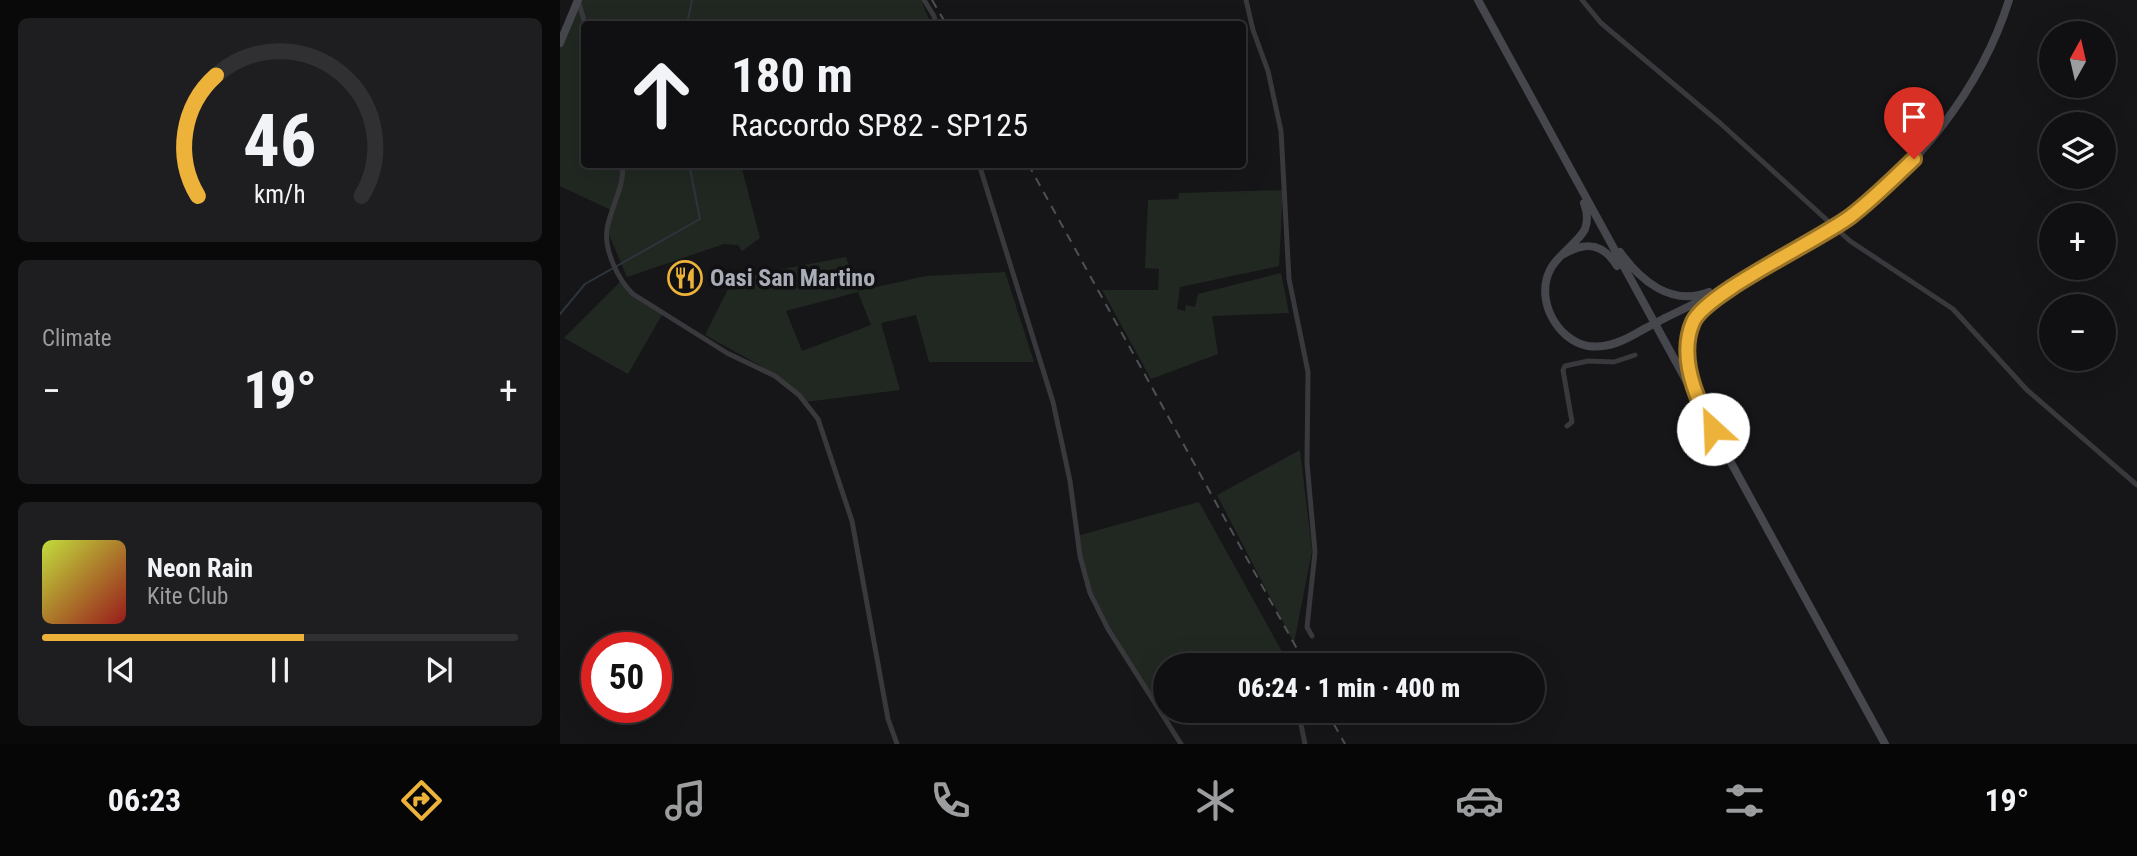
<!DOCTYPE html>
<html lang="en">
<head>
<meta charset="utf-8">
<style>
	:root { --surface:#101012; --page:#1e1e20; --text:#f1f3f6; --muted:#9c9d9f; --line:#303032; --accent:#edb23a }
	body { margin:0; font-family:"Roboto Condensed",sans-serif; background:var(--page); color:var(--text); height:100vh; display:flex; flex-direction:column; font-size:26px; white-space:nowrap }
	* { box-sizing:border-box; margin:0 }
	p { font-size:23px; color:var(--muted) }
	.icon { flex:none; width:38px; height:38px; fill:none; stroke:currentColor; stroke-width:2; stroke-linecap:round; stroke-linejoin:round }
	.map { position:relative; flex:1; overflow:hidden }
	.sheet { display:flex; flex-direction:column; gap:18px; padding:18px; background:#09090a; width:560px }
	.sheet>* { flex:none }
	.guide { position:absolute; left:21px; top:21px; width:665px; height:147px; border-radius:7px; box-shadow:0 7px 28px #0002,0 0 0 2px var(--line); background:#101012; color:var(--text); overflow:hidden }
	.needle { width:46px; rotate:8deg }
	.controls { position:absolute; left:1479px; top:21px; display:grid; gap:14px }
	.controls a { display:grid; place-items:center; width:77px; height:77px; border-radius:50%; background:var(--surface); box-shadow:0 7px 28px #0002,0 0 0 2px var(--line); font-size:35px }
	.speed { position:absolute; left:21px; top:632px; display:flex; gap:14px; font-size:35px; font-weight:700; text-align:center }
	.speed>* { display:grid; place-content:center; width:91px; height:91px; border-radius:50%; background:var(--surface); box-shadow:0 7px 28px #0002,0 0 0 2px var(--line); line-height:1 }
	.speed .limit { border:10px solid #d22; background:#fff; color:#111 }
	.pin { position:absolute; display:grid; place-items:center; width:60px; height:60px; color:#fff; margin:-72px -30px; border-radius:50% 50% 50% 0; rotate:-45deg; box-shadow:0 0 7px #0007 }
	.pin .icon { rotate:45deg }
	.me { position:absolute; width:77px; margin:-38px; rotate:335deg; stroke-linejoin:round; filter:drop-shadow(0 0 5px #0008) }
	.turn { display:flex; align-items:center; gap:24px; height:147px; padding:0 35px; font-size:32px }
	.turn .icon { width:91px; height:91px; stroke-width:2.5 }
	.turn b { display:block; font-size:49px; line-height:60px }
	.big { font-size:52px; font-weight:800; line-height:1.1 }
	.sheet .card { flex:1; display:flex; flex-direction:column; justify-content:center; gap:10px; min-width:0; padding:0 24px; border-radius:10px; background:var(--page) }
	.sheet .dial { align-items:center; gap:0 }
	.dial svg { height:182px; overflow:visible; fill:none; stroke:var(--line); stroke-width:7; stroke-linecap:round; text-anchor:middle }
	.dial text { fill:var(--text); stroke:none }
	.song { display:flex; align-items:center; gap:21px }
	.cover { width:84px; height:84px; border-radius:10px; background:linear-gradient(135deg,hsl(70 70% 55%),hsl(0 70% 35%)) }
	.played { height:7px; border-radius:4px; background:linear-gradient(90deg,var(--accent) 55%,var(--line) 55%) }
	.keys { display:flex; justify-content:space-around; direction:ltr }
	.heat { display:flex; justify-content:space-between; align-items:center; font-size:38px; direction:ltr }
	.trip { position:absolute; left:593px; top:653px; width:392px; height:70px; border-radius:35px; background:var(--surface); box-shadow:0 7px 28px #0002,0 0 0 2px var(--line); font-weight:800; line-height:70px; text-align:center }
	.dock { display:flex; height:112px; justify-content:space-around; align-items:center; background:#060607; color:var(--muted) }
	.dock .icon { width:49px; height:49px }
	.dock .on { color:var(--accent) }
	.dock b { font-size:32px; color:var(--text) }
	main { display:flex; flex:1; min-height:0 }
	.map>svg:first-child { display:block }
	.green { fill:#212822; fill-rule:evenodd }
	.lines { fill:none; stroke-linecap:round; stroke-linejoin:round }
	.stream { stroke:#2d353c; stroke-width:2 }
	.street { stroke:#38383d; stroke-width:5 }
	.secondary { stroke:#46474d; stroke-width:8 }
	.rail { stroke:#4f5056; stroke-width:2; stroke-dasharray:9 7; stroke-linecap:butt }
	.secondary-bridge { stroke:#46474d; stroke-width:8 }
	.route-casing { stroke:#9a7426; stroke-width:18 }
	.route { stroke:#edb23a; stroke-width:12 }
	.labels { text-anchor:middle; dominant-baseline:central; stroke-width:7; stroke-linejoin:round; paint-order:stroke }
	.poi-label { font-size:24px; font-weight:bold; fill:#a9adb8; stroke:#111113; text-anchor:start }
</style>
</head>
<body>
<main>
<section class="sheet">
<div class="card dial"><svg viewBox="0 0 100 80">
<path d="M14 69A42 42 0 1 1 86 69"/>
<path d="M14 69A42 42 0 0 1 22 16" stroke="#edb23a"/>
<text x="50" y="56" font-size="32" font-weight="700">46</text>
<text x="50" y="72" font-size="11">km/h</text>
</svg></div>
<div class="card"><p>Climate</p>
<div class="heat"><a>−</a><b class="big">19°</b><a>+</a></div>
</div>
<div class="card">
<div class="song"><i class="cover"></i><div><b>Neon Rain</b><p>Kite Club</p></div></div>
<div class="played"></div>
<div class="keys"><svg class="icon" aria-label="previous" viewBox="0 0 24 24"><path d="M18 5L8 12l10 7zM5 5v14"/></svg><svg class="icon" aria-label="pause" viewBox="0 0 24 24"><path d="M8 5v14M16 5v14"/></svg><svg class="icon" aria-label="next" viewBox="0 0 24 24"><path d="M6 5l10 7-10 7zM19 5v14"/></svg></div>
</div>
</section>
<div class="map">
<svg width="1577" height="744" viewBox="0 0 1577 744">
	<rect width="100%" height="100%" fill="#161618"/>
	<path class="green" d="M18,0H361L371,24H24V164L181,165L200,238L182,251L178,245L164,244L67,277L47,230L53,211L0,186V42Z
		M723,190L719,266L620,287L617,309L625,311L626,305L635,307L638,294L721,273L729,313L652,316L658,354L591,379L542,290H598L599,269L585,268L588,200L618,199L619,193Z
		M286,257L298,291L366,276L445,272L474,362H369L356,315L321,323L340,390L245,402L201,366L145,335L173,279ZM298,292L311,325L242,351L226,311Z
		M62,280L68,289L103,313L68,374L4,338Z
		M740,450L752,551L734,643L657,495Z
		M639,502L725,657L701,665H606L605,696L592,700L551,633L530,593L517,536Z"/>
	<g class="lines">
		<path class="stream" d="M127,24L132,0
			M0,314L25,284L140,219L129,164"/>
		<path class="street" d="M18,0L25,24
			M364,0L374,16L376,24
			M686,0L693,30L708,71L721,131L729,279L748,372L747,463L755,552L747,627L752,636
			M1022,0L1041,23L1160,123L1290,241L1393,309L1467,390L1577,485
			M63,164C64,188 51,206 47,229C44,250 58,280 73,294L167,353L215,376L239,395L258,419L292,521L328,719L337,744
			M419,164L493,402L510,481L520,556L530,593L548,629L621,744
			M1007,426L1012,422L1003,370L1005,366L1028,361L1054,362L1075,355
			M738,710L745,744"/>
		<path class="secondary" d="M918,0L1325,744
			M0,43L18,0
			M1024,203C1027,211 1028,221 1025,229C1019,242 997,255 990,270C975,300 997,340 1028,346C1049,349 1067,339 1084,329
			M1279,224C1356,171 1421,89 1449,0
			M1060,252C1080,280 1111,307 1149,292
			M1004,254C1026,241 1043,243 1057,266
			M1105,318L1189,277L1269,230
			M1137,393C1126,357 1119,322 1156,299"/>
		<path class="rail" d="M372,0L386,24
			M468,164L746,665
			M766,710L785,744"/>
		<path class="secondary-bridge" d="M1269,230L1279,224
			M1084,329L1105,318"/>
	</g>
	<g class="lines">
		<g class="route-casing">
			<path id="route" d="M1153,429C1136,399 1118,356 1133,322C1147,292 1258,241 1291,216C1313,199 1333,179 1354,159"/>
		</g>
		<use href="#route" class="route"/>
	</g>
	<defs>
		<g id="restaurant-ring" transform="scale(1.75)"><circle r="9.5" fill="#111113" stroke="#edb23a" stroke-width="1.5"/><path d="M-5-6h1v4h1v-4h1v4h1v-4h1v5L-1.5 .5V6h-2V.5L-5-1ZM5-6V6H3V1.5H1.5Q1.5-4 5-6Z" fill="#edb23a"/></g>
	</defs>
	<g fill-rule="evenodd">
		<use href="#restaurant-ring" x="125" y="278"/>
	</g>
	<g class="labels">
		<g class="poi-label">
			<text x="150" y="278">Oasi San Martino</text>
		</g>
	</g>
</svg>
<div class="controls">
<a><svg class="needle" viewBox="-14 -14 28 28"><path d="M0-13l5 13h-10z" fill="#e53935"/><path d="M0 13l5-13h-10z" fill="#9c9d9f"/></svg></a>
<a><svg class="icon" aria-label="layers" viewBox="0 0 24 24"><path d="M12 4l9 5-9 5-9-5zM3 14l9 5 9-5"/></svg></a>
<a>+</a>
<a>−</a>
</div>
<div class="speed"><div class="limit">50</div></div>
<div class="pin" style="left:1354px;top:159px;background:#d93025"><svg class="icon" aria-label="arrive" viewBox="0 0 24 24"><path d="M6 21V4h12l-3 4 3 4H6"/></svg></div>
<svg class="me" style="left:1153px;top:429px" viewBox="-20 -20 40 40"><circle r="19" fill="#fff"/><path d="M0-13L10 11 0 6-10 11z" fill="#edb23a"/></svg>
<div class="trip">06:24 · 1 min · 400 m</div>
<div class="guide">
<div class="turn"><svg class="icon" aria-label="ahead" viewBox="0 0 24 24"><path d="M12 20V5M6 11l6-6 6 6"/></svg><div><b>180 m</b>Raccordo SP82 - SP125</div></div>
</div>
</div>
</main>
<nav class="dock">
<b>06:23</b>
<svg class="icon on" aria-label="directions" viewBox="0 0 24 24"><path d="M12 3l9 9-9 9-9-9zM9 14v-3h6M13 9l2 2-2 2"/></svg>
<svg class="icon" aria-label="music" viewBox="0 0 24 24"><path d="M9 18V5l10-2v13"/><circle cx="6" cy="18" r="3"/><circle cx="16" cy="16" r="3"/></svg>
<svg class="icon" aria-label="phone" viewBox="0 0 24 24"><path d="M5 4h4l2 5-3 2q2 4 5 5l2-3 5 2v4C11 20 4 13 5 4z"/></svg>
<svg class="icon" aria-label="climate" viewBox="0 0 24 24"><path d="M12 3v18M4 7l16 10M4 17L20 7"/></svg>
<svg class="icon" aria-label="car" viewBox="0 0 24 24"><path d="M5 17H2v-5l4-1 3-4h7l3 4 3 1v5h-3M9 17h6M6 11h13"/><circle cx="7" cy="17" r="2"/><circle cx="17" cy="17" r="2"/></svg>
<svg class="icon" aria-label="filters" viewBox="0 0 24 24"><path d="M4 7h16M4 17h16"/><circle cx="9" cy="7" r="2"/><circle cx="15" cy="17" r="2"/></svg>
<b>19°</b>
</nav>
</body>
</html>
